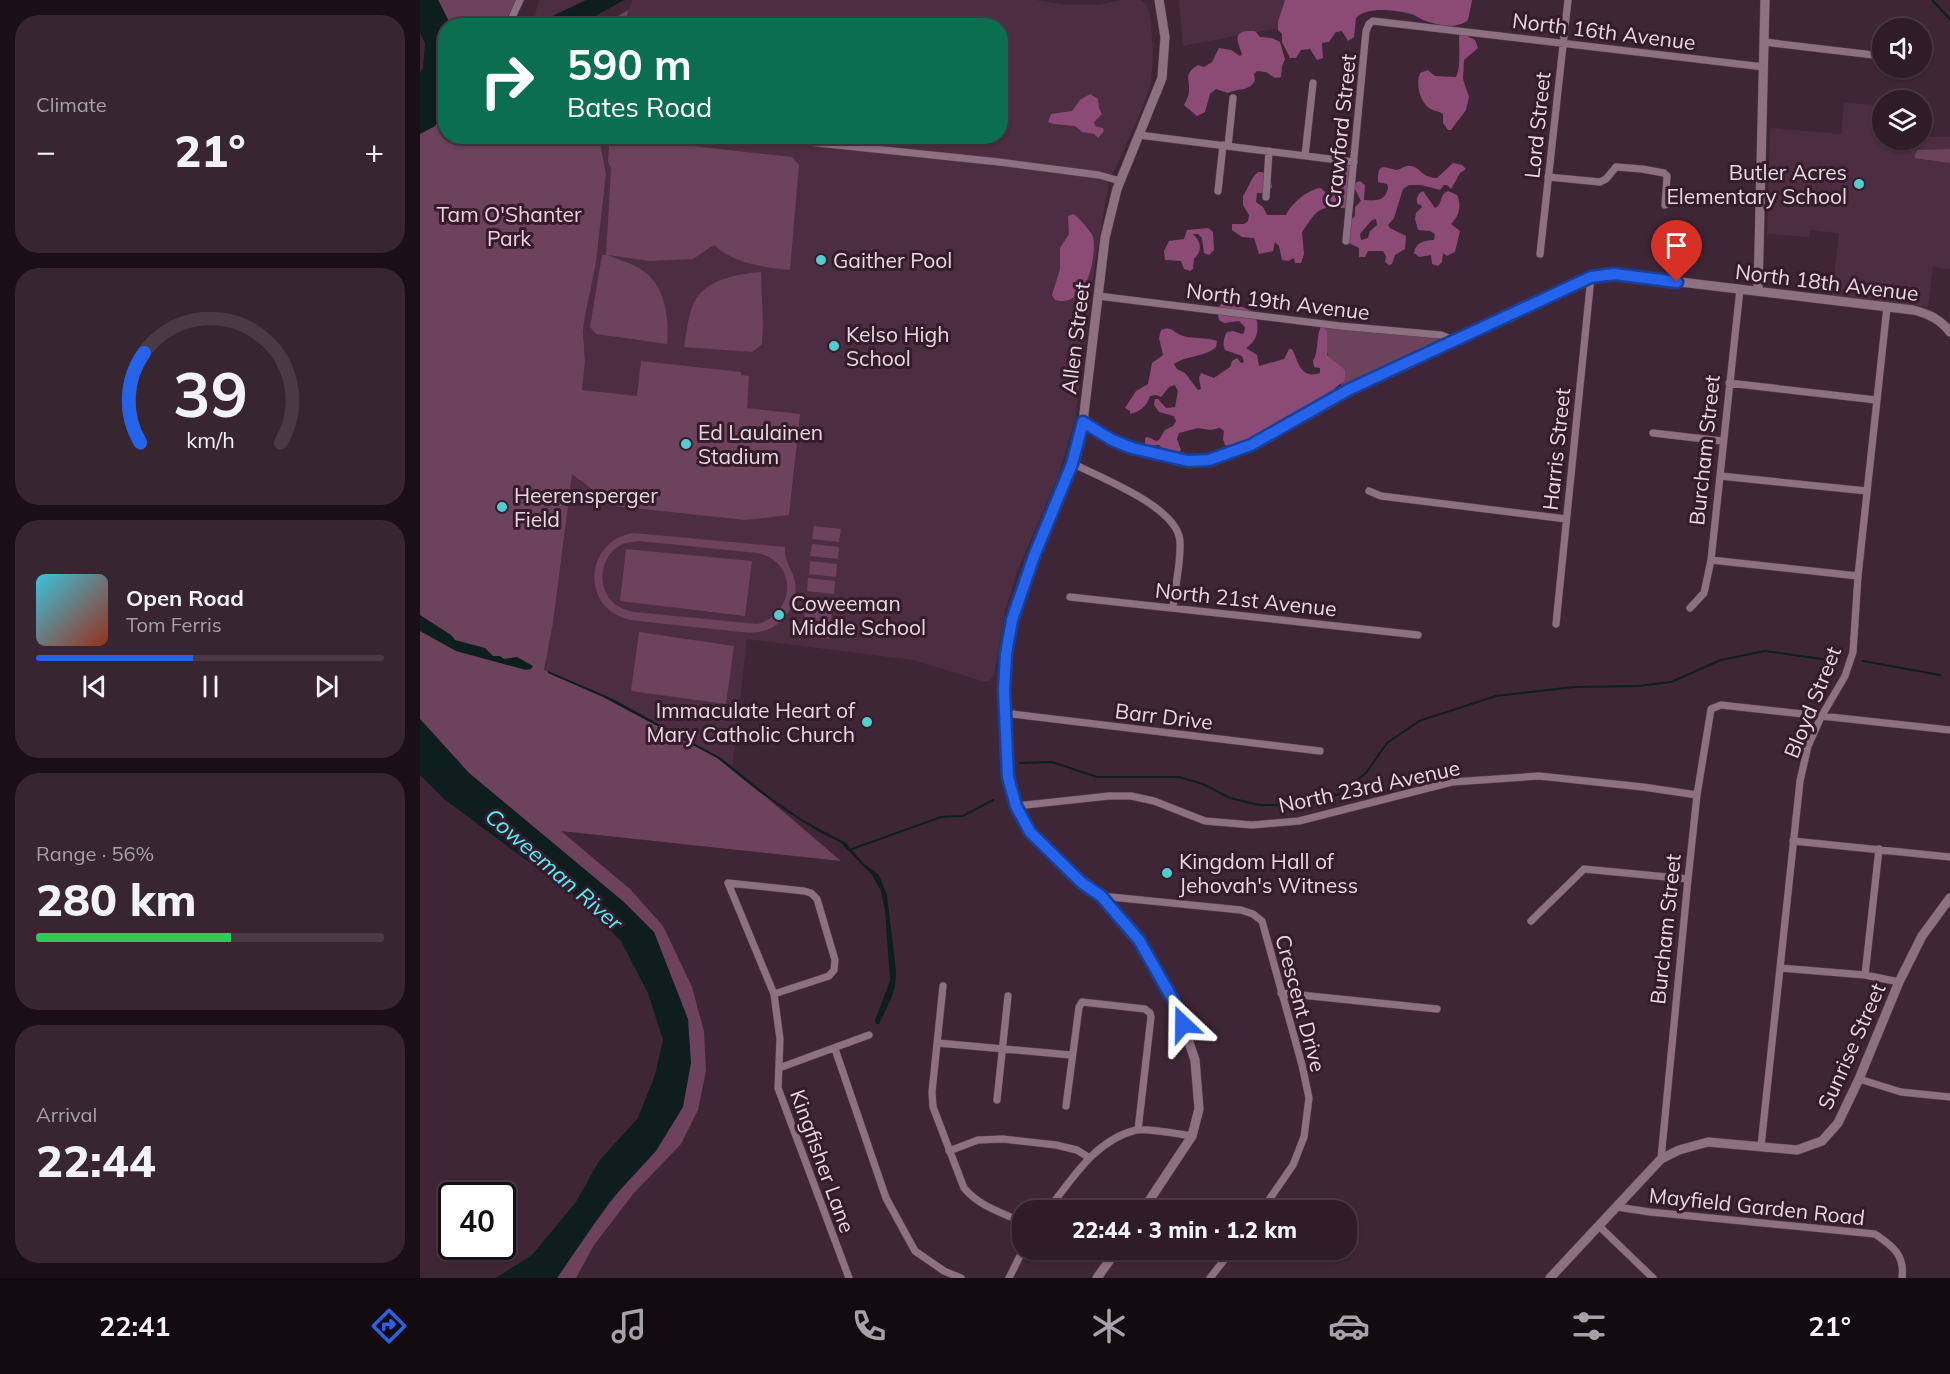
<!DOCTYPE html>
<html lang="en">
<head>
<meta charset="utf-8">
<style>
	:root { --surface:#2f1c28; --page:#372530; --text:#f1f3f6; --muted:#a7a1a8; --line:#4a3a45; --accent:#2563eb }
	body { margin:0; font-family:Mulish,sans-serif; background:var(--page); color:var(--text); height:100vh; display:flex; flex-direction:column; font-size:22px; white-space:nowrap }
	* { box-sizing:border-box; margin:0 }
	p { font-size:20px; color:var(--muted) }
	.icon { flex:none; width:33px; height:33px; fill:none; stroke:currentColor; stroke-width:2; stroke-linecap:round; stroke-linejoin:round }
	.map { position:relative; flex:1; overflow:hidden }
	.sheet { display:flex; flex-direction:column; gap:15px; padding:15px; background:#1a0f16; width:420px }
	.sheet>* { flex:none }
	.top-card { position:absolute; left:18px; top:18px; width:570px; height:126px; border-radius:24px; box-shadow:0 2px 4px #0004,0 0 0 2px var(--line); background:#0b6e4f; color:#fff; overflow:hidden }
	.tools { position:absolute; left:1452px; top:18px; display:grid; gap:12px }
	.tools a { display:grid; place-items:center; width:60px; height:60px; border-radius:50%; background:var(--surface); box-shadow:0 2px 4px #0004,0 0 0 2px var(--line); font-size:30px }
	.speed { position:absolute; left:18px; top:1182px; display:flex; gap:12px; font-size:30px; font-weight:700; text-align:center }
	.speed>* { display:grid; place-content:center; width:78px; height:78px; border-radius:50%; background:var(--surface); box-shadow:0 2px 4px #0004,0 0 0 2px var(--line); line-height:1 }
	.speed .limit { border:3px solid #111; border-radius:9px; background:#fff; color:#111 }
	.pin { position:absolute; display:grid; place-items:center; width:51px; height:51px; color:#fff; margin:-62px -26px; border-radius:50% 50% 50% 0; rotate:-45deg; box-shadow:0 0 6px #0007 }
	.pin .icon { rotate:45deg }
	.me { position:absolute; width:66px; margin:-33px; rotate:337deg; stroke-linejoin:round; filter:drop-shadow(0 0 4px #0008) }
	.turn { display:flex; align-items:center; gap:21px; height:126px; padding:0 30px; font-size:27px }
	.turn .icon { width:78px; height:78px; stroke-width:2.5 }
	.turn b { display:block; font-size:42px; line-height:51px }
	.big { font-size:45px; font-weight:800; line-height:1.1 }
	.sheet .widget { flex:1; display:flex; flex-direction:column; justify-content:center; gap:9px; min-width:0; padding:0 21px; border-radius:24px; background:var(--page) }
	.sheet .dial { align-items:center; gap:0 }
	.dial svg { height:156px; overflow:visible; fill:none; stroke:var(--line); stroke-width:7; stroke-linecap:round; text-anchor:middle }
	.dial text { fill:var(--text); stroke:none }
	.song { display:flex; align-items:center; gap:18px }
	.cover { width:72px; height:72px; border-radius:9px; background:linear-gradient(135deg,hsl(190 70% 55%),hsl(10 70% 35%)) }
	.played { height:6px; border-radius:3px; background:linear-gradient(90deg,var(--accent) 45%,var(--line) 45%) }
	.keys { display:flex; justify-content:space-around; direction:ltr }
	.heat { display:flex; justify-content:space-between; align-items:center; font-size:33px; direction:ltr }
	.charge { height:9px; border-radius:4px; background:linear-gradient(90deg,#34c759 56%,var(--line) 0) }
	.trip { position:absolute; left:592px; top:1200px; width:345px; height:60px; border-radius:24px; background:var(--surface); box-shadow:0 2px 4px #0004,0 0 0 2px var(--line); font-weight:800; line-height:60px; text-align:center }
	.dock { display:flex; height:96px; justify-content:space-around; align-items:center; background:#130b10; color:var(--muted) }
	.dock .icon { width:42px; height:42px }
	.dock .selected { color:var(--accent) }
	.dock b { font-size:27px; color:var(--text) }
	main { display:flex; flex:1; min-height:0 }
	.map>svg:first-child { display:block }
	.built { fill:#4d2d41 }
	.green { fill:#6c425d; fill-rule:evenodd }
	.forest { fill:#8b4b75; fill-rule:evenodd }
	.water { fill:#0e1d1d }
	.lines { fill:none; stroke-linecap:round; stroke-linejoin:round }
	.stream { stroke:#0e1d1d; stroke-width:2 }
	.street-casing { stroke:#584350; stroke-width:8 }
	.secondary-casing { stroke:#584350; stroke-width:10 }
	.street { stroke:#8d7082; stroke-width:7 }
	.secondary { stroke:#8d7082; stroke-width:9 }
	.route-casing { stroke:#184099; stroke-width:15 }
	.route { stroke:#2563eb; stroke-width:10 }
	.poi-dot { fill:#52cdce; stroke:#351c2c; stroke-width:2 }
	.labels { text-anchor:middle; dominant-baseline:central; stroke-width:6; stroke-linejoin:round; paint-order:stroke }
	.street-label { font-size:21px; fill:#e9d8e2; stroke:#351c2c }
	.poi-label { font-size:21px; fill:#e9d8e2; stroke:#351c2c; text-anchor:start }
	.park-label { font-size:21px; fill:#f3cce4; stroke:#351c2c }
	.water-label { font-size:22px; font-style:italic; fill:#4ef4f6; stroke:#351c2c }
</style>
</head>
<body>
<main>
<section class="sheet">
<div class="widget"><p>Climate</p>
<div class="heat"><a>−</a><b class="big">21°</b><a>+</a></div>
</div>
<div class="widget dial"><svg viewBox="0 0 100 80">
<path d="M14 69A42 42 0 1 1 86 69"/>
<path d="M14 69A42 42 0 0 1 16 23" stroke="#2563eb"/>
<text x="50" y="56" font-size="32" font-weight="700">39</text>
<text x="50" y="72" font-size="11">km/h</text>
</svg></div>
<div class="widget">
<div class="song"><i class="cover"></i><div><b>Open Road</b><p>Tom Ferris</p></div></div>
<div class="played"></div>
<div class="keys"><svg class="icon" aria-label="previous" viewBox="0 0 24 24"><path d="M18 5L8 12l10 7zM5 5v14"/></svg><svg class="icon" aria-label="pause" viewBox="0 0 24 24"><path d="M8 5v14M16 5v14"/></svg><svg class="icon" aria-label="next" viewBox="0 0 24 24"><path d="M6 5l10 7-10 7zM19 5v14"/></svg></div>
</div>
<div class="widget"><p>Range · 56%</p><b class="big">280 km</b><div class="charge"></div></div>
<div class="widget"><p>Arrival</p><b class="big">22:44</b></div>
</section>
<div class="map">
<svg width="1530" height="1278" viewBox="0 0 1530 1278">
	<rect width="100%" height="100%" fill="#3f2636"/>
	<path class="built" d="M119,0H204L160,25L112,26Z
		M213,0H616L647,5H677L702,0H720L725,3L729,11L731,23L733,53L731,83L722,109L689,182L676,257L655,420L637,479L597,572L586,607L574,676L569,681H562L493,660L327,639L312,768L152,683L124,670L133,623L165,362L163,331L165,316L176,263L186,174L179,137L580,136V26L206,25L208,10Z
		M759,0H867L864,27L763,46Z
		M1424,103L1462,105V140H1502V137H1530V269L1513,267L1508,307L1412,297L1419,233L1391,230L1389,237L1347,234L1350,128L1421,134Z"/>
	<path class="green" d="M18,0H97L82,26L31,25Z
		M208,10L206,25H183Z
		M25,109L26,136L179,137L186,174L176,263L165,316L163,331L165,362L162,390L217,396L221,361L321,372V375L329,376L327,408L380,414L369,515L326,520L194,506L152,474L133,623L124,670L179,694L291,753L312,768L421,861L141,831L210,889L243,926L272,987L284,1031L286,1071L278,1110L261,1144L214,1193L174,1245L156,1278H137C176,1218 221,1164 263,1107L205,903L49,773L0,719V134L15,126Z
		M200,137C212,139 223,144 236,146L237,142L372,157L379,165L370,270C343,267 315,264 294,245L273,259L230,261L188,255C198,260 212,263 222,270C246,286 249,318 247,344L176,334L170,327L182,255H186L191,168L188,162L189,145Z
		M1530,149V163L1494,158L1497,150Z
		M341,272L343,326L342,344L332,352L264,347C267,332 268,310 277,297C292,278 319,274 341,272Z
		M903,327L1016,338L1019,340L922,386L902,342Z
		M394,526L421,529L419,542L392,539Z
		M214,533L365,547C363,565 379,574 375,595C372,612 360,627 343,631C327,635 309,630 292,629C265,626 237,623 210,620C160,609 164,540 214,533ZM219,541L337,553C378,561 376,613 338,624L214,612C204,610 195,606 189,598C176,580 183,551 205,543C210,542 215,542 219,541Z
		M392,544L419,547L418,559L390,556Z
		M206,549L332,561L325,616L200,601Z
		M390,561L417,564L416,577L389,574Z
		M388,578L415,581L414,594L387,591Z
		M385,606L412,609L411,622L384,619Z
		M383,624L410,627L409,639L382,636Z
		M219,632L314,646L306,704L211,691Z"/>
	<path class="forest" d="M865,0H1052L1048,20C1036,30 1017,25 1003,20C999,18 995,15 991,14C976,10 947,6 936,18L934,37L928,41L922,31L916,32L909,42L902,43L903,58L897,60L890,49L881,50L876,58H870L862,42V34L858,30V22Z
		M826,31H835L840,37L852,38L860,42L865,59L862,66L861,77L855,78L846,72L837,71L834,74L835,80C830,92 817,88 808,93L796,89L790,94L785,112L777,116L764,105C766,101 769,96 769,91C770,78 763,74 778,65L784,67L792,62L799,48L811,50L820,56L822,55C820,45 811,34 826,31Z
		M1041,33L1055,40L1058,48L1044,60L1043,79L1049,97L1046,110L1031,130H1028L1023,123V114C1019,111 1013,111 1009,108C999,100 996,83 1000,73L1008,70L1015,76L1036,77C1041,68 1039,45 1039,35Z
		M670,94L678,99L679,108L682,114L674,122L675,126L683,128L684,131L678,138L674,134L662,132L655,126L634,124L628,122L631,114L652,111L660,100Z
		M1033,163L1042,165L1046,169L1040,173L1031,189L1027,185H1024L1020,190L1001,185H989L983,189L974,218L968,225L970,228L986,236L985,249L975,255L972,264L969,265L965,262L966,256L963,251H948L945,257H939V248L929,243L931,220L935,216V207L941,201L935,189V183L940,181L945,185L944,200C957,201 966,201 968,187L967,184L958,182C957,161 965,168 977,170C981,169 986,165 991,166C1000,167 1002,178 1017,178ZM956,219L957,225L950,231L948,238L941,240L940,234L952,220Z
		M927,165L930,166C930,175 935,200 933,206C928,209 925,208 919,208C897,205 894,215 882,232L884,254L881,263H875L874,258L868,261L862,260L859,246L855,242L853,251L839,254L834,238L822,237L812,230V224H824L828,221L829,215L823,205V196C828,189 831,177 838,172C848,171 851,179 852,187L846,193H837L836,202L843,207L847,215H866C871,204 888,189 901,188L907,194L913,193L924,176Z
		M1003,191L1015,208C1023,205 1019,194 1028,191L1037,195C1042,206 1039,216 1031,224L1040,231L1035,252L1027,256L1023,253L1022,262L1018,266L1012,264L1011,255L999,257L994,253C995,243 1005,240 1014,240L1015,234L1010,231L998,230L995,219L996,213L1002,207L1000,204L998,205C995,200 998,193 1003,191Z
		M653,214C658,216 670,231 673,236C677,259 666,309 635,300L632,295L640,269V248L649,234L648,216Z
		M788,228L793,232L794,250L789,255L784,253L782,238L778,234H773C781,242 783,250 774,259L773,269L770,271L764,269L761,261L745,260L744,251L749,241L764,239L767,230Z
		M803,302L815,304L834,312C840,326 839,340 826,348L837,355L839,366L864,359L869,349H872C878,360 880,380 900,373V368L894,367L893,361C900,348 895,335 902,325L907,332V355L925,370V380L915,388L908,401L897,409L885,410C872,422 879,424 858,426C848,435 819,449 805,445L803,439L804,431L800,428L790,430L778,428L759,433L757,439L761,450L757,455L748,453L739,445L727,446L725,444V438L728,437L736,441L739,440L745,430L753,426L756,421L754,416L739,412L734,405L735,399H738L746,408L755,407L758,391L755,385L749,387L741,397L736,395L730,396C727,406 720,412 710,414V411L705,408L716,391L728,384L732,363L743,355L739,338L741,330C751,325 754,333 763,336C774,339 786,337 797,341L796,347C783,358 767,355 754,364L757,369L765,373L778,390L781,389L779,378L781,373L794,378L810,367L812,361L817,358L821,363L824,362L822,356L805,350C802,344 804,337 807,332L813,331L822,334L824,333L825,327L819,321L804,323L799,320L797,309Z"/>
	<path class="water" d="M0,0H18L31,25L26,26L25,109L15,126L0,134V73L3,68L5,43L0,33Z
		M166,0H204L160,25H117L124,20Z
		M0,615L31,635L35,640L65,648L73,656H80L84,659L97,657L113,666L111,669L106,670L36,651L0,631Z
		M128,671L193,699L301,758L351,798L383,820L426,843L443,863L459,875L467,895L476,971L475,987L471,999L459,1024H456L455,1020L470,981L465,910L461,891L452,875L420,842L399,832L369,813L338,791L297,758L183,697L128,673Z
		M0,719L49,773L205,903L234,932L268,1019L271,1063L263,1107L236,1151L189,1202L137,1278H76L112,1255L156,1202L179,1161L218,1118L235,1075L243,1040L228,993L201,941L156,897L24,799L0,775Z"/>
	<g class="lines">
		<path class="stream" d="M1512,0L1530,19
			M1443,661L1520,675
			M600,763L632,762L677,777H759L783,784L810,798L839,805H883L919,794L946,773L967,743L999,721L1076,696L1154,687L1218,686L1251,682L1301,660L1345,651L1416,661
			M432,849L521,817L543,816L573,800"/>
		<g class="street-casing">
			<path id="street" d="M88,26L100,0
				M1344,42L1462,56
				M719,135L934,162
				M330,136L579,162L679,175L700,181
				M808,146L813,98
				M885,156L893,83
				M1128,177L1180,182L1186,179L1196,167L1222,169L1244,173L1247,176L1245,205
				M798,191L803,145
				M846,197L849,151
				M926,241L946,31L949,24L953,21L1344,67
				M1120,254L1148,0
				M678,296L920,326L1021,335L1034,340
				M1309,383L1456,400
				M1233,433L1302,441
				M652,463C680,478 759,507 760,542C761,563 755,586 753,607
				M1300,476L1447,491
				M949,491L961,496L1146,519
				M1291,560L1438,576
				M650,597L998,635
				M1270,608L1284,593L1291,560L1320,289
				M1136,624L1171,277
				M584,713L900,751
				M596,806L689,796H711L734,801L785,821L832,825L879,821L1032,782L1119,776L1223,787L1277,795
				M1373,841L1530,857
				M681,896L821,910L833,914L842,921L882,1065L889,1098L884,1137L873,1165L842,1210
				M1111,921L1164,869L1268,879
				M1360,968L1445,975L1479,982
				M1445,975L1459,849
				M523,986L512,1092L513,1107L544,1188C559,1206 582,1213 603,1222
				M861,993L1017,1009
				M354,994L409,976L414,970L415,960L397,899L391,893L384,891L308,883L354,994L360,1039L358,1088L429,1278
				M518,1043L651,1055
				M415,1049L466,1198L495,1251L524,1271L541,1278
				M359,1068L449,1035
				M1439,1079L1481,1092L1530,1097
				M577,1100L588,996
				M646,1106L659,1007L662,1002L725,1009L730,1013L731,1017L718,1130
				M1341,1146L1380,781L1388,746L1401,717L1425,676L1433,652L1438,576L1467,307
				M529,1151L558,1140L583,1139L636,1145L657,1150L668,1157
				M1241,1159L1268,879L1277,795L1291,709L1301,705L1530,730
				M1197,1207L1230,1212L1455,1234C1472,1246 1485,1254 1482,1278
				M628,1210C652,1179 675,1140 716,1130C728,1128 759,1134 772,1136
				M1179,1226L1233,1278
				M589,1278L603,1250
				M790,1278L812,1250"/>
		</g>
		<g class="secondary-casing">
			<path id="secondary" d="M1338,291L1345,0
				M663,422C696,442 713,448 750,457C761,459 771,463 782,462C831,455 885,414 928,390C1007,349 1090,314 1171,277L1194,274L1493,310C1509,314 1520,319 1530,332
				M723,1210L772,1136L779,1109L775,1060L757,1007L719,940L681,896L662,883L610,832L596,806L588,777L584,690L586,654L592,620L614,556L652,463L663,422L685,238L697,189L742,78L745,37L739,0
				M677,1278L697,1250
				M1130,1278L1241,1159L1259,1150L1288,1142L1377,1150L1402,1141L1418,1123L1439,1079L1479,982L1502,936L1530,898"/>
		</g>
		<use href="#street" class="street"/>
		<use href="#secondary" class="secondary"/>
	</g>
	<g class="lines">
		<g class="route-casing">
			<path id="route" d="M763,1024L757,1007L719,940L681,896L662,883L610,832L596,806L588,777L584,690L586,654L592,620L614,556L652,464L663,422L692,440L712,448L768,461L789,460L831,445L928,390L1171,277L1194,274L1257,282"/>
		</g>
		<use href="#route" class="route"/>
	</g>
	<g class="poi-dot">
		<circle cx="1439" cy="184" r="6"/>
		<circle cx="401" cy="260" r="6"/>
		<circle cx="414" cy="346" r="6"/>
		<circle cx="266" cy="444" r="6"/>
		<circle cx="82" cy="507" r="6"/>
		<circle cx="359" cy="615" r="6"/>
		<circle cx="447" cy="722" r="6"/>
		<circle cx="747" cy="873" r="6"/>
	</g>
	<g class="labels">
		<g class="street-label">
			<text transform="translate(1184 31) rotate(7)">North 16th Avenue</text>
			<text transform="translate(1117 125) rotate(-84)">Lord Street</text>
			<text transform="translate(920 131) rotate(-84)">Crawford Street</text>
			<text transform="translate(1407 282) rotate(7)">North 18th Avenue</text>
			<text transform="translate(858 301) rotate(7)">North 19th Avenue</text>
			<text transform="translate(655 338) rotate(-83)">Allen Street</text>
			<text transform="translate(1136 449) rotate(-84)">Harris Street</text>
			<text transform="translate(1284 450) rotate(-84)">Burcham Street</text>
			<text transform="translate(826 599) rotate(6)">North 21st Avenue</text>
			<text transform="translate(1392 702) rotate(-68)">Bloyd Street</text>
			<text transform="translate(744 716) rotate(7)">Barr Drive</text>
			<text transform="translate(949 786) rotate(-12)">North 23rd Avenue</text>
			<text transform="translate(1245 929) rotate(-84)">Burcham Street</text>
			<text transform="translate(881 1003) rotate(75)">Crescent Drive</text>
			<text transform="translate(1431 1046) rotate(-66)">Sunrise Street</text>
			<text transform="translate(403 1161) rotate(70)">Kingfisher Lane</text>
			<text transform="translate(1337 1206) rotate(6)">Mayfield Garden Road</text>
		</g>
		<g class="poi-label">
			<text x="1427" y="172" text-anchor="end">Butler Acres<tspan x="1427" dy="24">Elementary School</tspan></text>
			<text x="413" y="260">Gaither Pool</text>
			<text x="426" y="334">Kelso High<tspan x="426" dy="24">School</tspan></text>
			<text x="278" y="432">Ed Laulainen<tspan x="278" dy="24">Stadium</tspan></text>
			<text x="94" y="495">Heerensperger<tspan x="94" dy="24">Field</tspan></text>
			<text x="371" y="603">Coweeman<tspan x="371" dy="24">Middle School</tspan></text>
			<text x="435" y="710" text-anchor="end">Immaculate Heart of<tspan x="435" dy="24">Mary Catholic Church</tspan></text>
			<text x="759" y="861">Kingdom Hall of<tspan x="759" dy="24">Jehovah's Witness</tspan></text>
		</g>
		<g class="park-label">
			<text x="89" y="214">Tam O'Shanter<tspan x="89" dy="24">Park</tspan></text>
		</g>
		<g class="water-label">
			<text transform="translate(134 869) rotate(41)">Coweeman River</text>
		</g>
	</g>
</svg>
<div class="tools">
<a><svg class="icon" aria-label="sound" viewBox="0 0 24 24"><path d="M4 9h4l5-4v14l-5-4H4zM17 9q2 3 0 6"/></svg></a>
<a><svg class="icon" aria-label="layers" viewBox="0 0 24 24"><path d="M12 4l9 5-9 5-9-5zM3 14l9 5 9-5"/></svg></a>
</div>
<div class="speed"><div class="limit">40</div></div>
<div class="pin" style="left:1257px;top:282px;background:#d93025"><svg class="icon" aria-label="arrive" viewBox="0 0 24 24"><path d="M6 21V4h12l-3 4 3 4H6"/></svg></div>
<svg class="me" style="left:763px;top:1024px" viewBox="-20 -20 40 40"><path d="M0-17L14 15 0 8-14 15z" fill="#2563eb" stroke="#fff" stroke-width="4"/></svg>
<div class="trip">22:44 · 3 min · 1.2 km</div>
<div class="top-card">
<div class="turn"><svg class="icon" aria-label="right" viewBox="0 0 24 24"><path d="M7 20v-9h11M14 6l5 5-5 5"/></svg><div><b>590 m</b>Bates Road</div></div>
</div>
</div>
</main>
<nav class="dock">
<b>22:41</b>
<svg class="icon selected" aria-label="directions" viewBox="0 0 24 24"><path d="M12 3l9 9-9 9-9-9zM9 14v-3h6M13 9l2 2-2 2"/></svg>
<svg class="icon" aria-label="music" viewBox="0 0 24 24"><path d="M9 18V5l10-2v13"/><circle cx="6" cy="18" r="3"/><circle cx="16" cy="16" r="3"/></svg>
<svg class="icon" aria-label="phone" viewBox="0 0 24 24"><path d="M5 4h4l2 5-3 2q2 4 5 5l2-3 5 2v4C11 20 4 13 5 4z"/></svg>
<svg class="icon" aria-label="climate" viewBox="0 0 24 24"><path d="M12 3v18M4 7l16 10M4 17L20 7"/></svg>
<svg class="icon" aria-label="car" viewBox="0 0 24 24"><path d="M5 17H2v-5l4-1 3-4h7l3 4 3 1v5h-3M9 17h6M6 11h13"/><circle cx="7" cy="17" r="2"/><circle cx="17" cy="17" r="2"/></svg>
<svg class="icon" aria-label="filters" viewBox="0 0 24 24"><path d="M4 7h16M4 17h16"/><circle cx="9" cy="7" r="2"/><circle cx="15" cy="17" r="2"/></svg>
<b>21°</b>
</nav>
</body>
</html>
